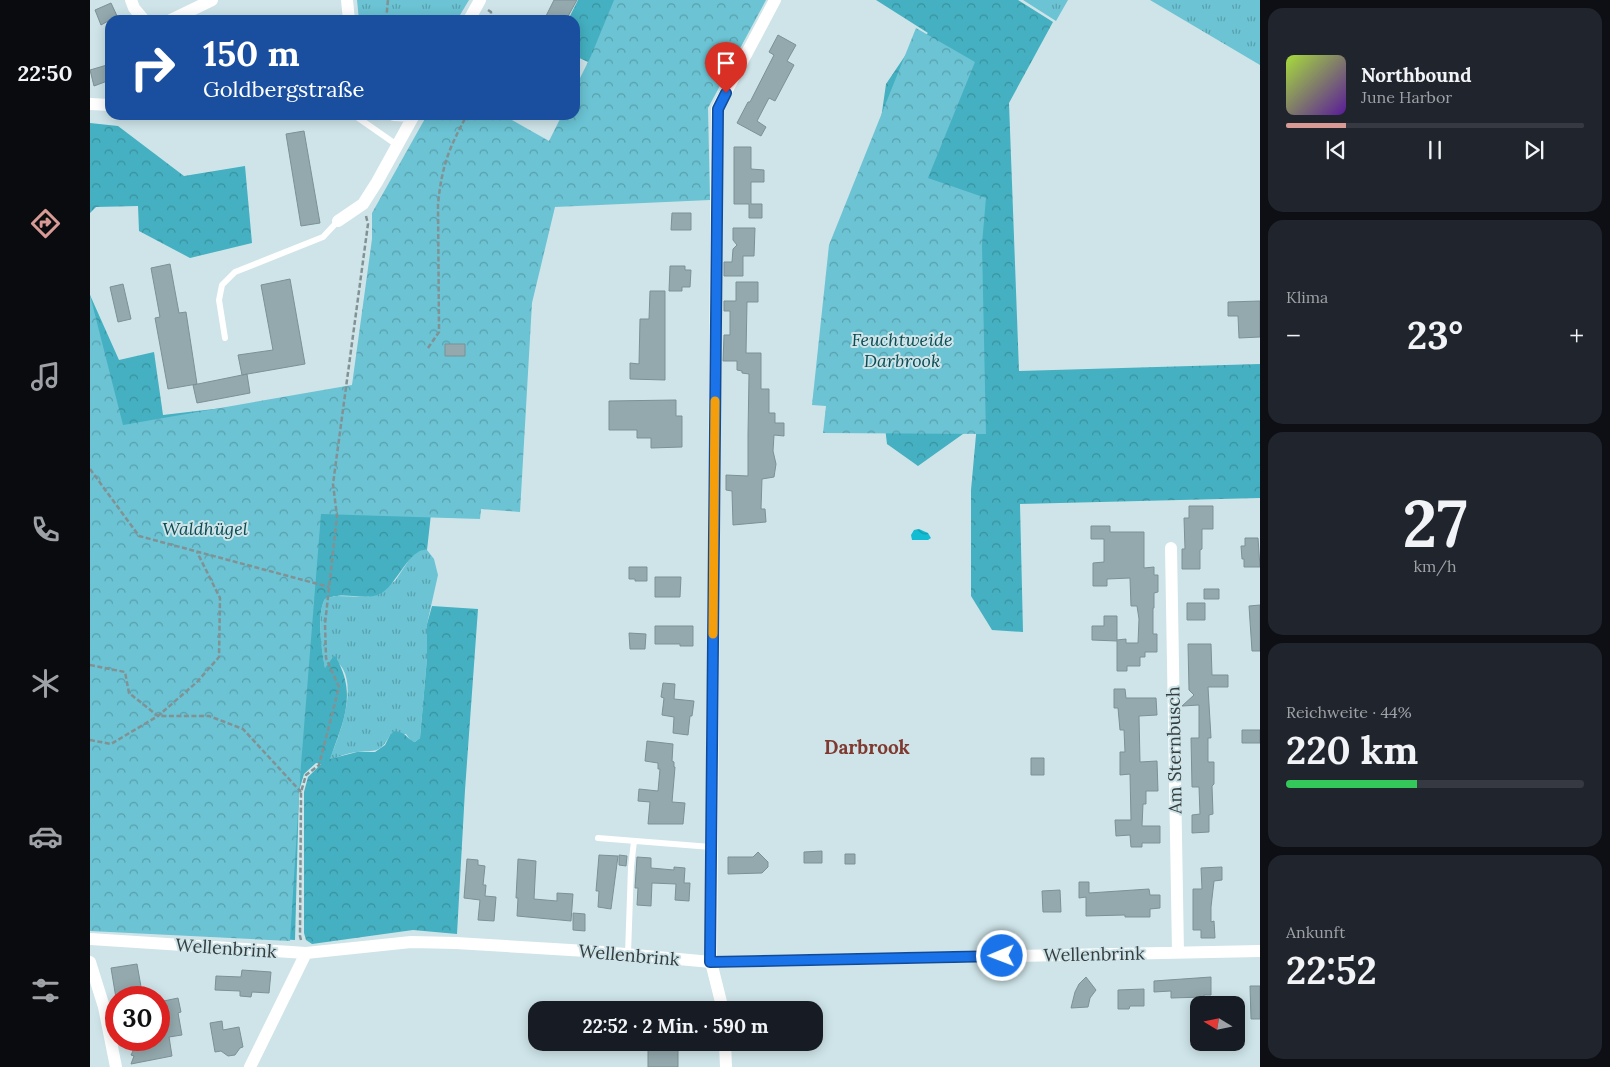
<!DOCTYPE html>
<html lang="de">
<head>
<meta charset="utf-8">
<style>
	:root { --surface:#171b24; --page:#20242c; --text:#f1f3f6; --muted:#9ea1a6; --line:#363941; --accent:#d99a96 }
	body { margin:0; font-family:Lora,serif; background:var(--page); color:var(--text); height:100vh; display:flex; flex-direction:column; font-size:19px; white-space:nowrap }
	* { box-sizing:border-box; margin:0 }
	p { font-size:16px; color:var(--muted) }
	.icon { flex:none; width:28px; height:28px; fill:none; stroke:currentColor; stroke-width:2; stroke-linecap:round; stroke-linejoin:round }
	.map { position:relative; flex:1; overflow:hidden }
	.side { display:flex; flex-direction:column; gap:8px; padding:8px; background:#0d0f14; width:350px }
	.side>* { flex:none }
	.hud { position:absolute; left:15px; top:15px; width:475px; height:105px; border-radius:15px; box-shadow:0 2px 12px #0003; background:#1a4fa0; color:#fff; overflow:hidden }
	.needle { width:32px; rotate:280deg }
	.buttons { position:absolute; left:1100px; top:996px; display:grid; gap:10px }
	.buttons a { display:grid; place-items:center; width:55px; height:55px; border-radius:10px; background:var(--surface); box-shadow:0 2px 12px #0003; font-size:25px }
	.speed { position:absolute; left:15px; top:986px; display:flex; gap:10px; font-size:25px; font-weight:700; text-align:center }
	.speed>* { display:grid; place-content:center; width:65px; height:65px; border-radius:50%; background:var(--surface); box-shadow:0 2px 12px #0003; line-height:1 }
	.speed .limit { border:8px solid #d22; background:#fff; color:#111 }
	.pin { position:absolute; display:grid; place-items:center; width:42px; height:42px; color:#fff; margin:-51px -21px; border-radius:50% 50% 50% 0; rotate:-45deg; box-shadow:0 0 5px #0007 }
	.pin .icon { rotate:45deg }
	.me { position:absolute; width:55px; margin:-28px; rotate:269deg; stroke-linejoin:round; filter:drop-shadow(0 0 4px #0008) }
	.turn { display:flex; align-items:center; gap:18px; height:105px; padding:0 15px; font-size:22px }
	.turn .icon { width:65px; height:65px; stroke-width:2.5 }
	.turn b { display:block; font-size:35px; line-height:42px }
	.big { font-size:38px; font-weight:800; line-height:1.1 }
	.side .widget { flex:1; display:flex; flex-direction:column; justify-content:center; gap:8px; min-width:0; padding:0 18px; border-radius:15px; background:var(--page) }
	.side .dial { align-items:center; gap:0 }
	.dial b { font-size:65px; line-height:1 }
	.song { display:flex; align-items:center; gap:15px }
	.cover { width:60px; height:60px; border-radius:8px; background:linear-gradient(135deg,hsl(80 70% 55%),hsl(270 70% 35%)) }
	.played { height:5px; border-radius:2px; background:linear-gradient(90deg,var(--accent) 20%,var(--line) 20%) }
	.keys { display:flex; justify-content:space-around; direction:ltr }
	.heat { display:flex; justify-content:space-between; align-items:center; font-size:28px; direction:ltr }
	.charge { height:8px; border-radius:4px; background:linear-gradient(90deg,#34c759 44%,var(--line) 0) }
	.trip { position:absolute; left:438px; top:1001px; width:295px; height:50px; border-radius:15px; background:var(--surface); box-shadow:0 2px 12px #0003; font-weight:800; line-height:50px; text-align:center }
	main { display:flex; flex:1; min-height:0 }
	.menu { display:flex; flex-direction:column; width:90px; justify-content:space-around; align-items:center; background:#090b0e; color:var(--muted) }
	.menu .icon { width:35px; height:35px }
	.menu .active { color:var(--accent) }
	.menu b { font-size:22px; color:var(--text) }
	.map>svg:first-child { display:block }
	.grass { fill:url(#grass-tufts) }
	.forest { fill:url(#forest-crowns) }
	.park { fill:url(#park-crowns) }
	.water { fill:url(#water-waves) }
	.building { fill:#93a9ad; stroke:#7c9195 }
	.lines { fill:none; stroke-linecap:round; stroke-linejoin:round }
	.path { stroke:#829294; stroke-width:2.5; stroke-dasharray:5 2.5; stroke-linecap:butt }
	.service { stroke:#fff; stroke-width:6 }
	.minor { stroke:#fff; stroke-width:12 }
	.route-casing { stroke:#114b97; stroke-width:12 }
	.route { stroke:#1a73e8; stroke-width:9 }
	.slow { stroke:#f59e0b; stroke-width:9 }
	.labels { text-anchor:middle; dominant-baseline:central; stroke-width:4; stroke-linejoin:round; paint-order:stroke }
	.park-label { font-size:18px; font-style:italic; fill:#0a4b54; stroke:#cee4e8 }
	.street-label { font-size:18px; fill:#353e3f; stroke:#cee4e8 }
	.neighbourhood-label { font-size:19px; font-weight:bold; fill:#7f392f; stroke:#cee4e8 }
</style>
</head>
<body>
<main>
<nav class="menu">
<b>22:50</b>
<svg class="icon active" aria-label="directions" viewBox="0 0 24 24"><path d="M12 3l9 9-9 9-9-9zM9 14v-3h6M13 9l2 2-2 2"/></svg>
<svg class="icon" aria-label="music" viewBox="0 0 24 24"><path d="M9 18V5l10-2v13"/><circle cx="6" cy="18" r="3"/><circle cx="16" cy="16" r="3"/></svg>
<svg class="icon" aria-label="phone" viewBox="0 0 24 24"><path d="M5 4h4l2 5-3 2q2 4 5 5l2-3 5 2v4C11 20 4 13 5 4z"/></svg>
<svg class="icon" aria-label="climate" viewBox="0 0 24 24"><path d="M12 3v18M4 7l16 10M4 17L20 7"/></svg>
<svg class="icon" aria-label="car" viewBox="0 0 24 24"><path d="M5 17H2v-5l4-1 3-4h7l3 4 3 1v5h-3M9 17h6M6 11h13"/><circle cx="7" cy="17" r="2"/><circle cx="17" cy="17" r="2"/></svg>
<svg class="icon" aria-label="filters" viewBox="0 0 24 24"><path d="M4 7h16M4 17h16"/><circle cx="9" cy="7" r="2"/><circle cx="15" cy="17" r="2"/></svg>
</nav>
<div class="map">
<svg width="1170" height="1067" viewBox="0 0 1170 1067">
	<defs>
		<pattern id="grass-tufts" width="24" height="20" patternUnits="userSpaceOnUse" patternTransform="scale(1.25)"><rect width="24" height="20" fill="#6bc3d3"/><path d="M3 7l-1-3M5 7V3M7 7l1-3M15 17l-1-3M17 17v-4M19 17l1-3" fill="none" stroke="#59a0ad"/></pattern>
		<pattern id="forest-crowns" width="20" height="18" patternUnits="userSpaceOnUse" patternTransform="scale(1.25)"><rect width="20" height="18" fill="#44b0c1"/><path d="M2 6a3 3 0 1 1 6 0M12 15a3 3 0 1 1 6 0" fill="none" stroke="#3a919e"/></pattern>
		<pattern id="park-crowns" width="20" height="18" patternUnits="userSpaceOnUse" patternTransform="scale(1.25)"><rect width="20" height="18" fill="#6bc3d3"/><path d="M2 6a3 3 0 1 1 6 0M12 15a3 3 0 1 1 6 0" fill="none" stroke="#59a0ad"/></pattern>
		<pattern id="water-waves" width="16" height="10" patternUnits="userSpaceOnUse" patternTransform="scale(1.25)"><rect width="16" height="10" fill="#12bdd4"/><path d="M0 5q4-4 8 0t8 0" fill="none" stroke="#129bad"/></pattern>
	</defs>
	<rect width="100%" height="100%" fill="#cee4e8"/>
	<path class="grass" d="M267,0H379L367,20H269Z
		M933,0H978L966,21Z
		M1060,0H1170V65Z
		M334,549L337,550L344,559L348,575L337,624V658L330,738L325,742L321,741L316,734L300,735C290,754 285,750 267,752C257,753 248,757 239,760C249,738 266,692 253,669C251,665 246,661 242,658L235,669C232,652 226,614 235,599L246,596L278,597L305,581L323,554Z"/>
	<path class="forest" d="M488,0H636L574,97L485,56V20H478Z
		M786,0H928L963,22L919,103L929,371L1170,364V498L930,504L933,632L902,630L881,596V490L887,424L828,466L797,444L794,419L806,169L790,126L796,84L823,44L838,33Z
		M0,123L28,126L94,176L155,166L162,243L100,258L49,231L48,206L6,207L0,213Z
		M0,295L29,360L64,352L73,415L224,397L342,505L337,550C321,547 307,583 293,592C280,601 262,594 247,596C243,596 239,598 235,599C226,614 232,652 235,668L242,658L245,656C268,694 253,722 240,759L267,752H285L295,745L300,735L305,731C318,733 316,739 325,742L330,738L337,658V624L342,606L388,609L375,790L367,934L323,930L222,944L216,940L214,933V792L218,777L231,764L226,763L214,774L209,791L205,940L0,929Z"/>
	<path class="park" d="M524,0H676L618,108L620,200L465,207L442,303L430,512L391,509L390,519L231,514L211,765L200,941L0,931V295L33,425L262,385L282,239V213L337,115H413L459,141L472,115H485V88L501,56Z
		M826,28L885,62L838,178L896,198L892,244L896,434L733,433L736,406L722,405L739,245Z"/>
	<path class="water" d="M829,529L838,533L841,538L838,540H822L821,535L824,530Z"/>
	<path class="building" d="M464,0H487L476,20H454Z
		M21,3L28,18L20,20L11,25L5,10Z
		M688,35L706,45L697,61L704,65L685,101L679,98L667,121L676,127L671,136L647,123L658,102H660L684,55L679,52Z
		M17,65L20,80L4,86L0,70Z
		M214,131L230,223L211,226L196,134Z
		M644,147H661V169L674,170V182H661V204H672V218H659V204H644Z
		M582,213H601V230H581Z
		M643,228H665L664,256H653V276H634V262H642L643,249L647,245L643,240Z
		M80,264L89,313L96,312L107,384L78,389L65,318L70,317L61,268Z
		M580,266H595V270H601L600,287H592V291H579Z
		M200,279L215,364L152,375L148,355L183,350L171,285Z
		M646,282H668V302H657L656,353H671V389H679V413H685V423H694V436L684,435L683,451L686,464L684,477L672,479L671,509H675L676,522L643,525L642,491L636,490V475L658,476V435L659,374L652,373V371L647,370V361H633L634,335H640V311H634V301H646Z
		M33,284L41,319L28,322L20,287Z
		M560,291H575V380L540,379V363L549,364L550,319H559Z
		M1170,301V337L1149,338L1148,316H1138V302Z
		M355,344H375V356H355Z
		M157,374L160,393L107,403L103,385Z
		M586,400V416H592V447L561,448V438H547V430H519V401Z
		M1099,506H1123V529H1112V549L1110,550V569H1092V549H1095L1094,518H1099Z
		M1001,526H1020V532H1054V568L1064,567V575H1068V592L1064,593V608H1063V634H1067V652H1055V657H1050V666H1037V671H1027V641L1002,640V626H1014V616H1027V640L1036,639V643H1048L1049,619L1047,606H1041L1040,578L1017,579V586H1003V563L1014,562V539H1001Z
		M1155,538H1168L1170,567H1154V559H1152L1151,546H1155Z
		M539,567H557V581H545V579H539Z
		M565,577H591L590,597H565Z
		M1114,589H1129V599H1114Z
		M1097,603H1115V620H1097Z
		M1170,605V651H1162L1159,606Z
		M565,626H603V646H590V644H565Z
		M539,633L556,634L555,649H540Z
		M1098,644H1121L1122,675H1138V687H1118L1121,738H1118V762H1124V784L1122,786L1123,814L1119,815V832L1102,833V815L1110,814L1109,787H1102L1101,738H1109V705L1092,706L1104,695L1099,690Z
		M573,683L585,684L584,699L604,701L602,716H600L598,735L583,733L584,717L572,715L574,698L571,697Z
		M1024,689H1035L1036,698H1066L1067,715L1049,716L1050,762L1067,761L1068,791H1056V804H1053L1052,826H1070V843H1052V847H1041L1040,835L1026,836L1025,820H1041L1040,774L1030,775V752H1035L1034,730H1030L1028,708H1024Z
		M1152,730H1170V743H1152Z
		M557,741L583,744L582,761L584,762V767H585L582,802L595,803L593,824H558L560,802L548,801L549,789L568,791L570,769H568V763L555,761Z
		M941,758H954V775H941Z
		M732,851V863H714V852Z
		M668,852L678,862V867L672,873L638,874V857H663Z
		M755,854H765V864H755Z
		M509,855L528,856L521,909L508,907L509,891H506Z
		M529,855L537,856L536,866L529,865Z
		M547,857L561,858V868L584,870V867L595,868L594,883H600L599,901L585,900L586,884L562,883L561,906L547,905L548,888H545Z
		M377,859L388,860V865L395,866L393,885H396L395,896L406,897L404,921L388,920L390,900L374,898Z
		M428,859L446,861L444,899L467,901V893L483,894L481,921L427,916L428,898H426Z
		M1132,867V880L1124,881L1121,907V922L1124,921L1125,938H1111V930H1103V889H1112L1111,868Z
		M989,882H999V893L1059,889L1060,895H1070V908L1060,909V917H1035V915L996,916V897L989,898Z
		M970,890L971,912H953L952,891Z
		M483,913L495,914V931L483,930Z
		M47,964L53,998H26L21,968Z
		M152,970L181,972L179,993L162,992L161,997L150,996V991L125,990L126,976L151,977Z
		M996,977L1006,990L1000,998L998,1007L981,1008L985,992L989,984Z
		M1121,977V995H1114V997L1081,998V991L1064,992V981Z
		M1160,986H1170V1019H1161Z
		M1054,989V1006H1040L1039,1009H1028V990Z
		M88,998L91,1012L88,1013L92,1035L79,1037L82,1056L41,1064L44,1056L41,1055L43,1051L41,1043L69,1040V1002Z
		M132,1021L133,1030L149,1027L153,1047L150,1048L145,1055L138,1056L131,1051L125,1052L120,1023Z
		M558,1044L588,1045V1067H558Z"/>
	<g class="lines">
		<path class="path" d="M398,10L401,12V20
			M296,20L298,0
			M338,348L349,332L348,204C352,165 359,148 377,115
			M0,469L49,536L239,587
			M0,665L35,672L39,693L68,716H119L153,729L211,792
			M0,740L21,744L68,716L107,682L129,657L130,598L107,552
			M211,940L210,936L211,792L216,775L229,765L249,687L236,658L235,624L247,516L243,484L278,224L276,216"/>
		<path class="service" d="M264,115L307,145
			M135,338L129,300L132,285L145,272L233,237L248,221
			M508,838L621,847
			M538,954L541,867L544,841"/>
		<path class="minor" d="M41,0L44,8L54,20
			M257,0L259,20
			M81,20L122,0
			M379,20L390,0
			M0,104L20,105
			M304,115L323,116
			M248,221L273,204L287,182L324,115
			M1081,548L1088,952
			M0,939L216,953L321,942L366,943L513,952L621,962L1170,951
			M0,962L14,1007L26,1067
			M633,1010L621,962L627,109L685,0
			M635,1042L636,1067
			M160,1067L216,953"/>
	</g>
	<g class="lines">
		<g class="route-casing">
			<path id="route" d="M636,93L628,109L620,962L912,956"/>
		</g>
		<use href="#route" class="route"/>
		<path class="slow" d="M623,634L625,401"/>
	</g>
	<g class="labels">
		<g class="park-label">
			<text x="812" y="339">Feuchtweide<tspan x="812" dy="21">Darbrook</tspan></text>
			<text x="115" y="528">Waldhügel</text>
		</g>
		<g class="street-label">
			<text transform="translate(1084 750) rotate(-91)">Am Sternbusch</text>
			<text transform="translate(136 948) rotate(4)">Wellenbrink</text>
			<text transform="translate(1004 954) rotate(-1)">Wellenbrink</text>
			<text transform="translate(539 955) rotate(5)">Wellenbrink</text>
		</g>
		<g class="neighbourhood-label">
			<text x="777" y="747">Darbrook</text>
		</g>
	</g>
</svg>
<div class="buttons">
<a><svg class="needle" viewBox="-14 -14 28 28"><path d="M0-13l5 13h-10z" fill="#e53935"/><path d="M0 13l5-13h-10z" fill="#9ea1a6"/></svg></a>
</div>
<div class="speed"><div class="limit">30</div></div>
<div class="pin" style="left:636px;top:93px;background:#d93025"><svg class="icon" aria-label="arrive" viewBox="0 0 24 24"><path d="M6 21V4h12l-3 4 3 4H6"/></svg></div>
<svg class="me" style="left:912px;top:956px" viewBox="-20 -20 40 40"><circle r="17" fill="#1a73e8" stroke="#fff" stroke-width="3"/><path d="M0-11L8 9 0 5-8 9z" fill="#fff"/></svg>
<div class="trip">22:52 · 2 Min. · 590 m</div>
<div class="hud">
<div class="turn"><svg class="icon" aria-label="right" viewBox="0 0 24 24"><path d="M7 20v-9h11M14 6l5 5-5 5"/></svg><div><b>150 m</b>Goldbergstraße</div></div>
</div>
</div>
<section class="side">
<div class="widget">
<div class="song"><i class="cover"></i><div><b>Northbound</b><p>June Harbor</p></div></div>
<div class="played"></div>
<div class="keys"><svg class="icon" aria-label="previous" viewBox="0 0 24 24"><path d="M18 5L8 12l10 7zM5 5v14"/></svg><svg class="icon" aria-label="pause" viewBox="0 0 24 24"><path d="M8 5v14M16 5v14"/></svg><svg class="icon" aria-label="next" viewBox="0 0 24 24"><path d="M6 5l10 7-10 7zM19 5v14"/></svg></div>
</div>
<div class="widget"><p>Klima</p>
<div class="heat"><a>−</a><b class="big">23°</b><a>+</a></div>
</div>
<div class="widget dial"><b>27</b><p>km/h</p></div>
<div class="widget"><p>Reichweite · 44%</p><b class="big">220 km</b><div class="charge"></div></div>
<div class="widget"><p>Ankunft</p><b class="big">22:52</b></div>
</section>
</main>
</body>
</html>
